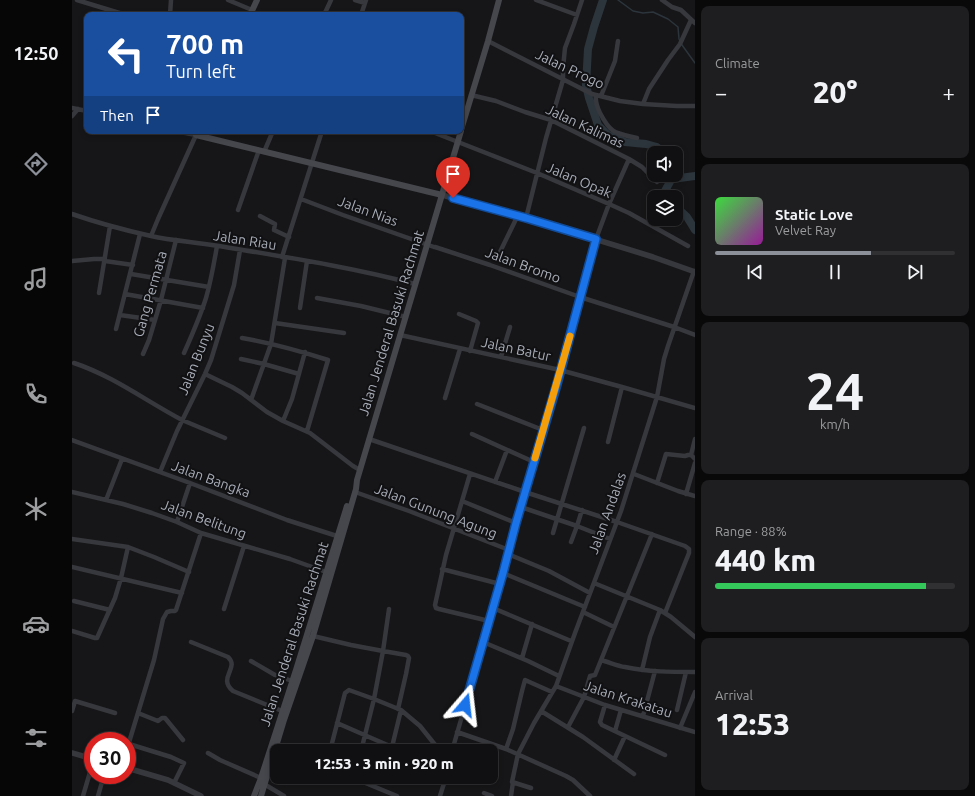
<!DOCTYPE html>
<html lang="en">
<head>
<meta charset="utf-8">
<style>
	:root { --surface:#101012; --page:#1e1e20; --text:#f1f3f6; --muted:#9c9d9f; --line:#303032; --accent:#8c9099 }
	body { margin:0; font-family:Ubuntu,sans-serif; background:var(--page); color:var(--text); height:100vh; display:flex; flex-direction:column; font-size:15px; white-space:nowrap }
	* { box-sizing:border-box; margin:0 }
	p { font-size:13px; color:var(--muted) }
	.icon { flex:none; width:22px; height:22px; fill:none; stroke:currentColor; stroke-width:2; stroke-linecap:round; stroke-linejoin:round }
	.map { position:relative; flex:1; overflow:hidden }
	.panel { display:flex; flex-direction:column; gap:6px; padding:6px; background:#09090a; width:280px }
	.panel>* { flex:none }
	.top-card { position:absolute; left:12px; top:12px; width:380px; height:122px; border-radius:8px; box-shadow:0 2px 6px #0003,0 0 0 1px var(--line); background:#1a4fa0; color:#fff; overflow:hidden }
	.fabs { position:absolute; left:575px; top:146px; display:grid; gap:8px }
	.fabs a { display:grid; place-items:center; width:36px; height:36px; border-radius:8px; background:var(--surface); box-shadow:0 2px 6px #0003,0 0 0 1px var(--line); font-size:20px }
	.speed { position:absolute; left:12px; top:732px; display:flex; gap:8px; font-size:20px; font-weight:700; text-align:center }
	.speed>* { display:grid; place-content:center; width:52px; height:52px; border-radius:50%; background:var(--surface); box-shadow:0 2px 6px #0003,0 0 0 1px var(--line); line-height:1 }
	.speed .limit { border:6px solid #d22; background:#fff; color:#111 }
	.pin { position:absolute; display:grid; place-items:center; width:34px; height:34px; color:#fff; margin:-41px -17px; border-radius:50% 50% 50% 0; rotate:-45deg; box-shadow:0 0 4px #0007 }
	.pin .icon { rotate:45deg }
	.me { position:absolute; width:44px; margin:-22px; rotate:17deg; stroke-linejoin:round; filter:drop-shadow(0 0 3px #0008) }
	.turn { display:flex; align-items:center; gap:14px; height:84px; padding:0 16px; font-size:18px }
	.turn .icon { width:52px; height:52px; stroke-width:2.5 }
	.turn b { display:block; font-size:28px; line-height:34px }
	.then { display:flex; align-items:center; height:38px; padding:0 16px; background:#0003; gap:8px; font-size:15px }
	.big { font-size:30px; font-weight:800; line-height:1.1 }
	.panel .tile { flex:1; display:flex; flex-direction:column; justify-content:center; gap:6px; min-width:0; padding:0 14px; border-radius:8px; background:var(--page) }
	.panel .dial { align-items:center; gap:0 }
	.dial b { font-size:52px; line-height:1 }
	.song { display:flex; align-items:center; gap:12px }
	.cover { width:48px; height:48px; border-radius:6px; background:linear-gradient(135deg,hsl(120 70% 55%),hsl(300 70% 35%)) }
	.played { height:4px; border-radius:2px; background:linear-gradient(90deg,var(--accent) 65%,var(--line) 65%) }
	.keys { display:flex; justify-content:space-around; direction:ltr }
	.heat { display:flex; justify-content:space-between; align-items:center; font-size:22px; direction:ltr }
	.charge { height:6px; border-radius:3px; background:linear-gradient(90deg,#34c759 88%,var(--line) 0) }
	.trip { position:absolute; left:198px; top:744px; width:228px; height:40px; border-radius:8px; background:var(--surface); box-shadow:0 2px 6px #0003,0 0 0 1px var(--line); font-weight:800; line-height:40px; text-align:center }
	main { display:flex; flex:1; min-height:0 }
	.dock { display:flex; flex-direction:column; width:72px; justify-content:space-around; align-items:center; background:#060607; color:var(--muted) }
	.dock .icon { width:28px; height:28px }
	.dock .current { color:var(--accent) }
	.dock b { font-size:18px; color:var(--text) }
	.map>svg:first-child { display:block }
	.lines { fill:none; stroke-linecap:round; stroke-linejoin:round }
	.stream { stroke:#2c353c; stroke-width:1.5 }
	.river { stroke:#2c353c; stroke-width:8 }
	.minor { stroke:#37383d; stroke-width:4.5 }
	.tertiary { stroke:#37383d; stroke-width:5.5 }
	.secondary { stroke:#45474d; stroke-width:6 }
	.route-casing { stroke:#114b97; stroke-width:10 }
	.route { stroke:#1a73e8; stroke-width:7 }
	.slow { stroke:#f59e0b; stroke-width:7 }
	.labels { text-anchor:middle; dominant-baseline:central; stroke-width:4; stroke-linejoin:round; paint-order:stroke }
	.street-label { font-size:14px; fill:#a8adb8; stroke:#111113 }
</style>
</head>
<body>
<main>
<nav class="dock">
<b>12:50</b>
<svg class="icon current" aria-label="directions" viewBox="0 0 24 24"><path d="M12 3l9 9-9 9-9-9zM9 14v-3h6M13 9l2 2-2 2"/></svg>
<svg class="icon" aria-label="music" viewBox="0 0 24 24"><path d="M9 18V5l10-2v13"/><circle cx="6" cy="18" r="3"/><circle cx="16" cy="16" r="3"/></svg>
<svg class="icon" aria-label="phone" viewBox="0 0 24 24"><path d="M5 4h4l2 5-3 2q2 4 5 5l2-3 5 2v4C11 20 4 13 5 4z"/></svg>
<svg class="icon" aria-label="climate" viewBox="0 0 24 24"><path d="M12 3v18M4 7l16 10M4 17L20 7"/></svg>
<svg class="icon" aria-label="car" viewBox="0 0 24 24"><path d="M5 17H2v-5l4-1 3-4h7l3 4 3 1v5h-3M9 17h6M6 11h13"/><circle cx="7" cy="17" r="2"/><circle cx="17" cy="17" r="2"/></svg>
<svg class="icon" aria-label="filters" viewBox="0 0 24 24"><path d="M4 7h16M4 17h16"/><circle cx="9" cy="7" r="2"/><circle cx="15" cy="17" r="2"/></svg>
</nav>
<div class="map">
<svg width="623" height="796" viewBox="0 0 623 796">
	<rect width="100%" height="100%" fill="#161618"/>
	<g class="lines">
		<path class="stream" d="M546,0L561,11L571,13L581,12L596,19L606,27L607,39L610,45L623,63"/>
		<path class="river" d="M531,0L522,27L516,49L514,85L517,98L526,125L536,135L553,142L574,144L585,147L591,153
			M600,179L623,176
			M595,197L593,191C595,186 600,181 600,175
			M604,207L615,217L623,230"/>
		<path class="minor" d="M5,0L54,15
			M156,0L180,10
			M283,0L293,3
			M464,0L505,15
			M590,0L600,7L609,10L623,23
			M98,15L99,0
			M252,15L259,0
			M289,15L294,0
			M416,41L520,94L548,101L571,104L605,106H623
			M524,95C523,102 525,107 528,113C539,134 543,133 565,138
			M529,96L543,61L546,41
			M571,104L577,89L596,60L608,44L619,20
			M0,108L15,111
			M0,116L6,109
			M358,131L465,173L537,204L557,213L616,246
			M192,152L201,131
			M557,159L570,167L585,182
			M229,199L271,215L362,247
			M166,210L187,150
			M0,214C26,223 52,230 79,236C101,241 125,242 147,246C213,257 279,267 343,284
			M188,216L203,224L202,230L217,237
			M454,218L474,138L491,80V68L493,48L502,24L510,0
			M79,236L86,219L124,135L103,131
			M363,247L418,265L508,297L602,327L623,335
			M427,254L446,215
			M210,257L250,131
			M0,261L22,259H33
			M33,261L61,265
			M59,274L137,287
			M27,293L38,226
			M53,294L131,308
			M245,298L289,306L334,317
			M228,308L235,261
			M387,314L404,321L406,323L398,351
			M48,315L83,320
			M203,323L272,333
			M44,329L68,234
			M328,335L488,370L550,387L623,408
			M170,338C199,343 228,351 256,360L235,431
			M112,353C120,335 128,317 134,298C139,281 142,263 145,246
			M71,354L77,340L89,300L104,240
			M429,357L438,327
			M169,359L192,364L227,374
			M2,363C41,376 74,401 110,420C124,426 139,432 153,438
			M133,374L160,387L170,393L195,412L211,421L238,433L281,466L288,470
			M373,398L388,349
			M179,400L199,344L213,258
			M405,404L471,430
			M211,421L220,399L233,352
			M400,434L462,462
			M297,439L453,492L545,522L613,546L617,549V553L593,613
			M623,439L619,455L623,459
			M0,440L118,483L215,520L268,537
			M536,442L550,387
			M88,472L105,431L133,374L139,360L162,285L168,250
			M398,474L374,555L363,605L364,608L367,609L417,621
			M562,474L606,491L623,496
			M423,482L435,450
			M585,483L594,454L613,456L616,455H619
			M0,492L51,504L80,513L105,522L129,533L218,559L254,572
			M283,492L337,511L437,550
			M614,494L623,463
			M34,500L50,459
			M390,501L444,523
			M449,507L505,526L499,542
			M510,510L505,526L538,539
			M105,522L118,483
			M481,533L512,428
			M0,539L56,547L82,557L117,572
			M436,554L477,571L518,593
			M0,567L110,593
			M370,569L428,584
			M431,573L513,607
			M522,583L588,610L599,617L623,637
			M2,601L38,610
			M421,608L499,641
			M152,609L172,546
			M317,609L311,651L334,655L336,656L337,658L334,674L326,709
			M511,612L542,627
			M0,631L23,638H25L43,598L49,578L56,547
			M241,636L279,645L311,651L302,699L289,751
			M119,642L156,657C168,668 145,678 161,691L210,711
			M411,642L456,661L487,676
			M450,658L460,624
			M529,660C537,662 545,666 553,667C576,672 600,672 623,672
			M179,661L203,675L220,681
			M570,670L578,637L588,610
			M484,686L533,705L623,732
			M533,705L528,722L530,725L593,755
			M605,710L614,672
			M0,711L3,701L43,713
			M469,711L511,737L562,774
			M66,713L86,721L90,718H93L111,740
			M571,716L583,671
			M265,723L320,747L334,751
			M496,727L512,697L518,676L523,675L580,534
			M608,728L623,692
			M543,731L549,710
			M385,732L434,749L494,776L501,780L518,796
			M57,744L99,757L112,763L102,783
			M204,748L211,751
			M55,749L82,660L91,619L95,612L99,611H103L104,610L129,533
			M434,749L441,729L450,691L453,680L480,692
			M258,751L273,693L277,690L302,699L329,710L348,726L368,751
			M319,751L329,710
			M380,751L431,573L444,523L485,384L524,239L537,204L557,159L479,120L453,112L424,101L399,95
			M136,753L148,760L189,778
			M542,760L553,736
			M279,777L325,796
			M312,779L313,777
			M192,784L212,796
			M459,788L440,782L446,754L462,723L484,686L503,633L549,511L585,397L592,359L596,346L622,271
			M412,793L420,796
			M11,796L21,762
			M26,796L32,775
			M368,796L374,777
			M439,796L441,782"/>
		<path class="tertiary" d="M370,195L454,218L581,257L623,272
			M0,753L21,759
			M55,768L96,780L129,796"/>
		<path class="secondary" d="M178,15L185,0
			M389,130L416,41L427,0
			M125,131L124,135L370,195
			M182,796L189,778L224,670L275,506
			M189,796L212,720L241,636L284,489L285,480L389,131"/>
	</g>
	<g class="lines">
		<g class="route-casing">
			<path id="route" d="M381,198L454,218L524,239L485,384L444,523L431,573L393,705"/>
		</g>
		<use href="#route" class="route"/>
		<path class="slow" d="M463,458L498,336"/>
	</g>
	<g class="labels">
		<g class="street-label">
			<text transform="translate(498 69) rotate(25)">Jalan Progo</text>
			<text transform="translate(513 126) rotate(25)">Jalan Kalimas</text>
			<text transform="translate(507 180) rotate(23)">Jalan Opak</text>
			<text transform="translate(296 211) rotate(20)">Jalan Nias</text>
			<text transform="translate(173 240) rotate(9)">Jalan Riau</text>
			<text transform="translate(451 265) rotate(20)">Jalan Bromo</text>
			<text transform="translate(78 294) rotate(-74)">Gang Permata</text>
			<text transform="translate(319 323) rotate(-73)">Jalan Jenderal Basuki Rachmat</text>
			<text transform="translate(444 349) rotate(12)">Jalan Batur</text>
			<text transform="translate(124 359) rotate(-68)">Jalan Bunyu</text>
			<text transform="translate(139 479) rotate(20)">Jalan Bangka</text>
			<text transform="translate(364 511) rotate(21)">Jalan Gunung Agung</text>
			<text transform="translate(535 513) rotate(-70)">Jalan Andalas</text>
			<text transform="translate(132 519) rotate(20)">Jalan Belitung</text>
			<text transform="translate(222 634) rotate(-72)">Jalan Jenderal Basuki Rachmat</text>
			<text transform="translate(556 699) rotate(18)">Jalan Krakatau</text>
		</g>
	</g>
</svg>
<div class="fabs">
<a><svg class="icon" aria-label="sound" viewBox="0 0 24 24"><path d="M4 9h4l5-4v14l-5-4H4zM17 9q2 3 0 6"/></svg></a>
<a><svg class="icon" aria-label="layers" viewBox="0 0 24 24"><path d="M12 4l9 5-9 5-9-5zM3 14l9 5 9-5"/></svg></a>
</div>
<div class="speed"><div class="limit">30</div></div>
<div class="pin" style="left:381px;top:198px;background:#d93025"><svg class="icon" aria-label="arrive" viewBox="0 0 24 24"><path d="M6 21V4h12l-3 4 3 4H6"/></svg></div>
<svg class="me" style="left:393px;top:705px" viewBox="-20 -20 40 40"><path d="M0-17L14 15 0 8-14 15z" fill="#1a73e8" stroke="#fff" stroke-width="4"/></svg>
<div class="trip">12:53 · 3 min · 920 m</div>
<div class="top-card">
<div class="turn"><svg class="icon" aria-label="left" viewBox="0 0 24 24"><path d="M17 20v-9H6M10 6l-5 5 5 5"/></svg><div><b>700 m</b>Turn left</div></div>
<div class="then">Then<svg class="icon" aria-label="arrive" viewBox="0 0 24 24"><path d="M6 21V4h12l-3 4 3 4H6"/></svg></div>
</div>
</div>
<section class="panel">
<div class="tile"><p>Climate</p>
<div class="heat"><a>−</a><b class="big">20°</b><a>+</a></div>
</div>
<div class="tile">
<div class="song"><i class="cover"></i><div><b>Static Love</b><p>Velvet Ray</p></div></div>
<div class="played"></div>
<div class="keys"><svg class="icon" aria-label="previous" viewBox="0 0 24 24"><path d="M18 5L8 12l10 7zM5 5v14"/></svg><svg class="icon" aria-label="pause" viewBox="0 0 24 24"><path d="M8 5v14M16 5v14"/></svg><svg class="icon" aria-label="next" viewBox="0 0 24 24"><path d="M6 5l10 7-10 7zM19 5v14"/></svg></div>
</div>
<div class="tile dial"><b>24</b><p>km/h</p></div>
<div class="tile"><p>Range · 88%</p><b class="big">440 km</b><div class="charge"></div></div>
<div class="tile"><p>Arrival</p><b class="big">12:53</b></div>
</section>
</main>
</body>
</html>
